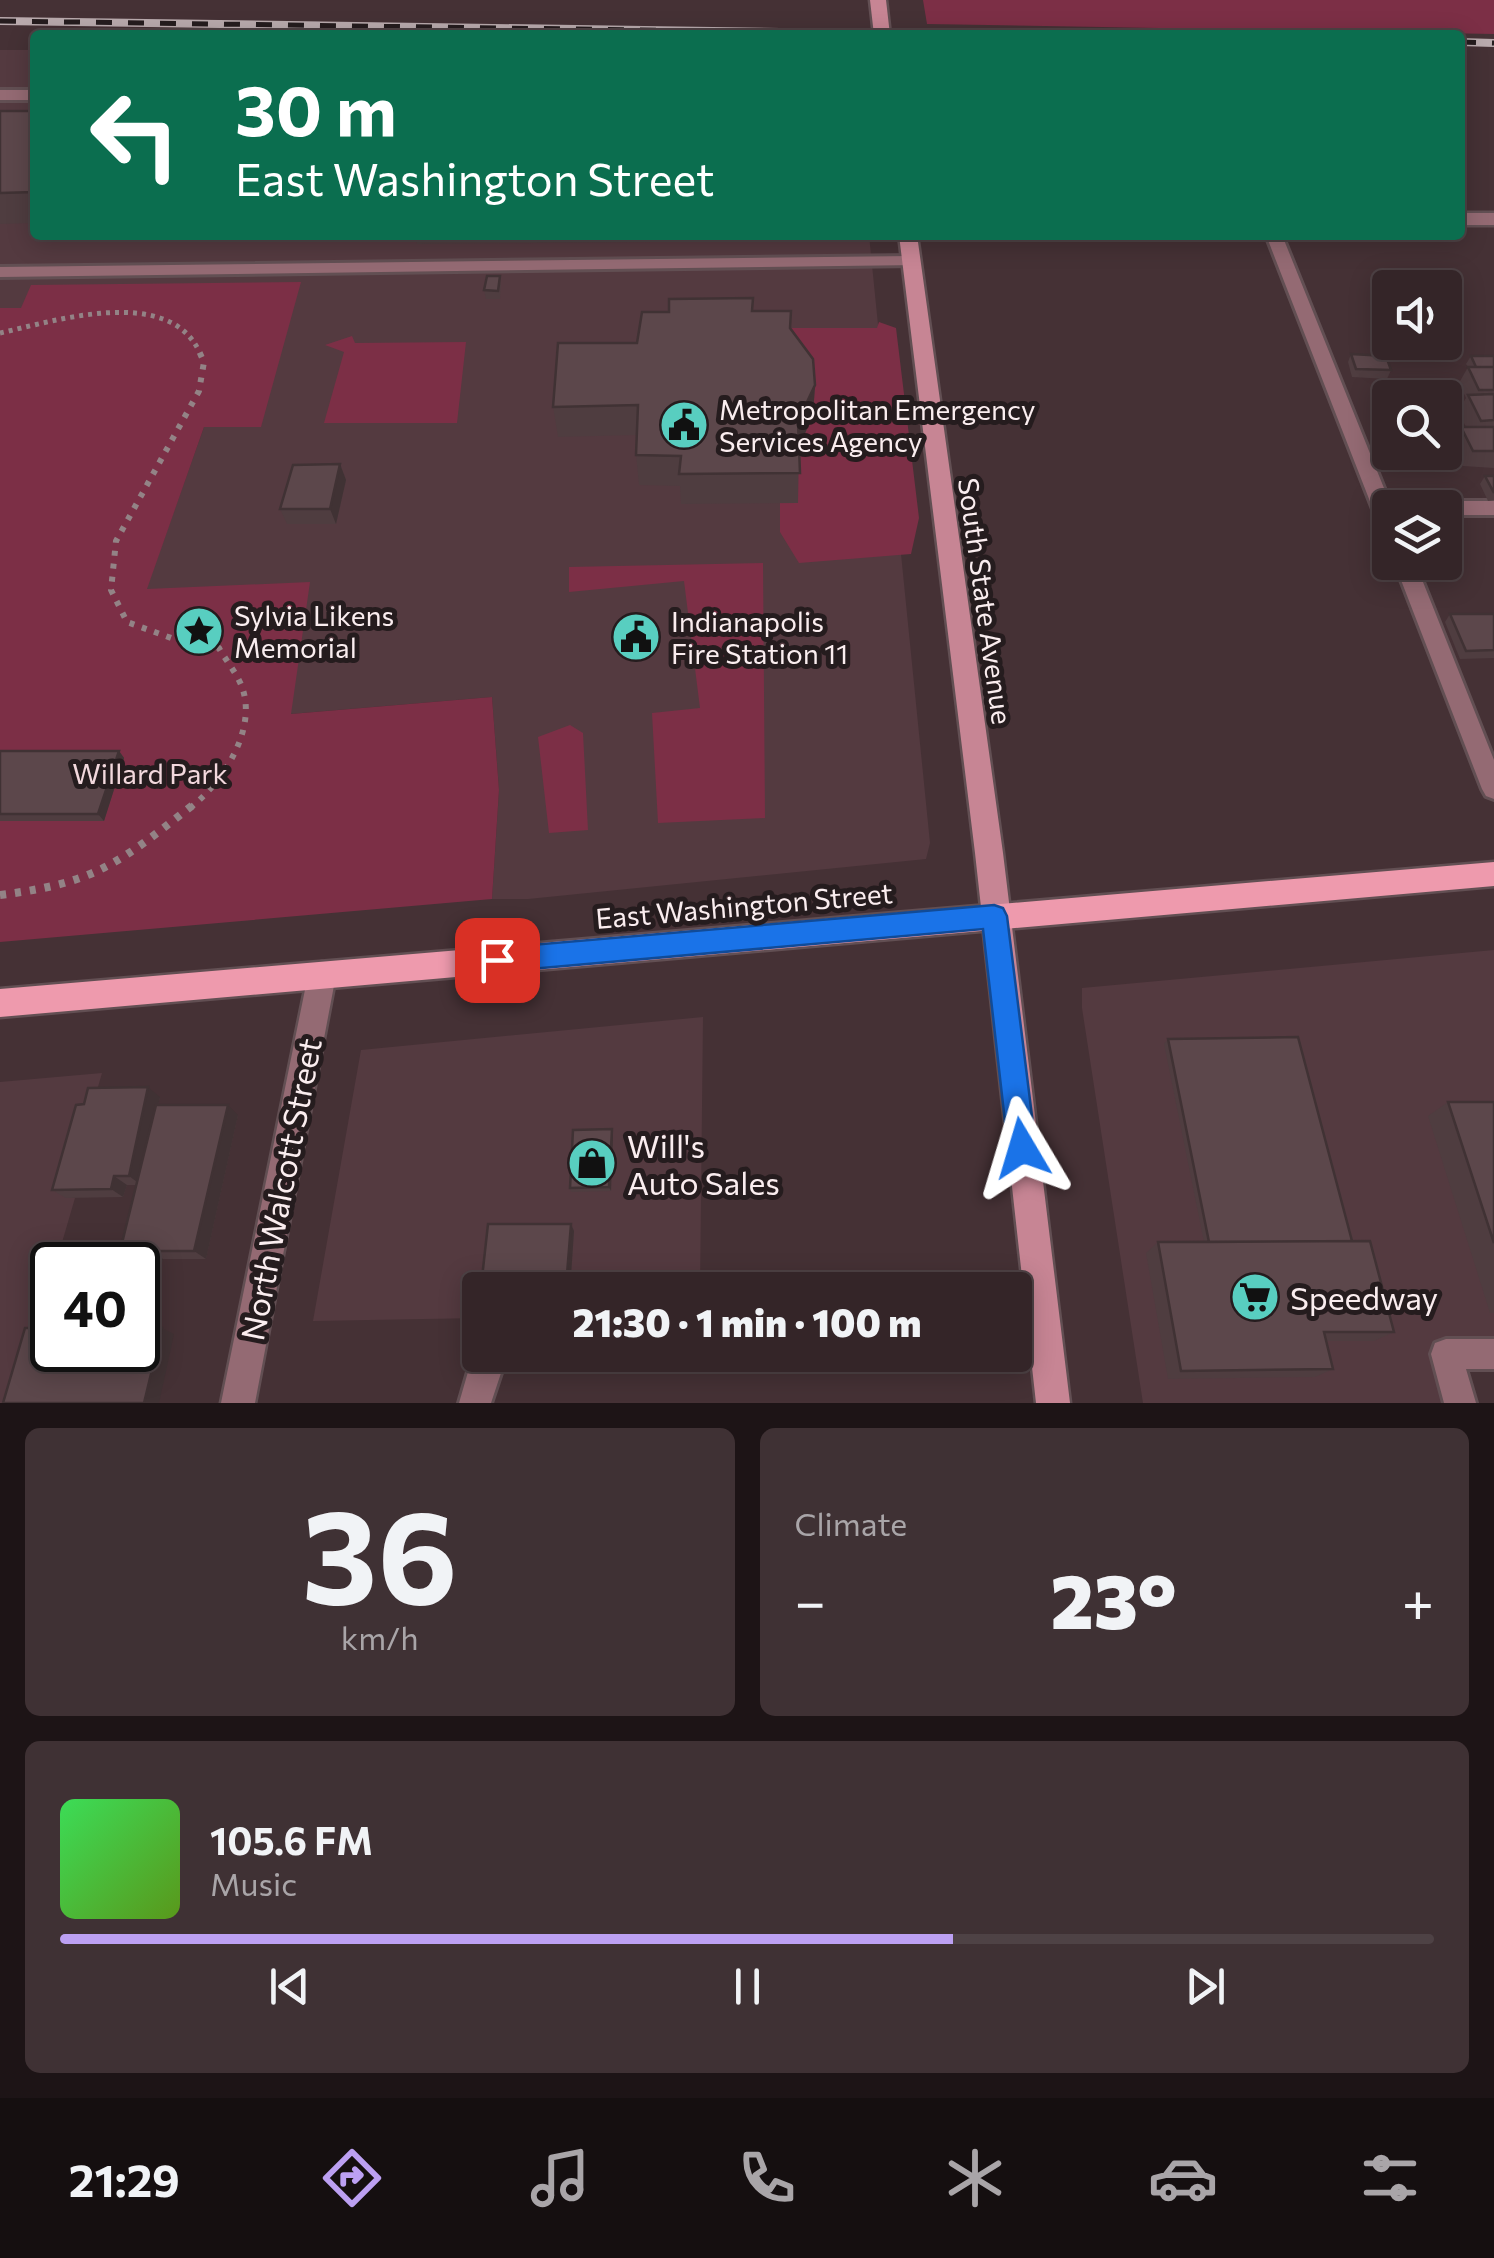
<!DOCTYPE html>
<html lang="en">
<head>
<meta charset="utf-8">
<style>
	:root { --surface:#342528; --page:#3f3134; --text:#f1f3f6; --muted:#a9a5a8; --line:#4e4245; --accent:#bca0f2 }
	body { margin:0; font-family:Commissioner,sans-serif; background:var(--page); color:var(--text); height:100vh; display:flex; flex-direction:column; font-size:38px; white-space:nowrap }
	* { box-sizing:border-box; margin:0 }
	p { font-size:32px; color:var(--muted) }
	.icon { flex:none; width:55px; height:55px; fill:none; stroke:currentColor; stroke-width:2; stroke-linecap:round; stroke-linejoin:round }
	.map { position:relative; height:1403px; overflow:hidden }
	.sheet { display:flex; flex-direction:column; gap:25px; padding:25px; background:#1d1416; flex:1 }
	.sheet>* { flex:none }
	.guide { position:absolute; left:30px; top:30px; width:1435px; height:210px; border-radius:10px; box-shadow:0 5px 25px #0003,0 0 0 2px var(--line); background:#0b6e4f; color:#fff; overflow:hidden }
	.buttons { position:absolute; left:1372px; top:270px; display:grid; gap:20px }
	.buttons a { display:grid; place-items:center; width:90px; height:90px; border-radius:10px; background:var(--surface); box-shadow:0 5px 25px #0003,0 0 0 2px var(--line); font-size:50px }
	.speed { position:absolute; left:30px; top:1242px; display:flex; gap:20px; font-size:50px; font-weight:700; text-align:center }
	.speed>* { display:grid; place-content:center; width:130px; height:130px; border-radius:50%; background:var(--surface); box-shadow:0 5px 25px #0003,0 0 0 2px var(--line); line-height:1 }
	.speed .limit { border:5px solid #111; border-radius:15px; background:#fff; color:#111 }
	.pin { position:absolute; display:grid; place-items:center; width:85px; height:85px; color:#fff; margin:-42px; border-radius:20px; box-shadow:0 5px 15px #0006 }
	.me { position:absolute; width:110px; margin:-55px; rotate:353deg; stroke-linejoin:round; filter:drop-shadow(0 0 8px #0008) }
	.turn { display:flex; align-items:center; gap:35px; height:210px; padding:0 40px; font-size:45px }
	.turn .icon { width:130px; height:130px; stroke-width:2.5 }
	.turn b { display:block; font-size:70px; line-height:85px }
	.big { font-size:75px; font-weight:800; line-height:1.1 }
	.sheet .tile { flex:1; display:flex; flex-direction:column; justify-content:center; gap:15px; min-width:0; padding:0 35px; border-radius:15px; background:var(--page) }
	.sheet .dial { align-items:center; gap:0 }
	.dial b { font-size:130px; line-height:1 }
	.song { display:flex; align-items:center; gap:30px }
	.cover { width:120px; height:120px; border-radius:15px; background:linear-gradient(135deg,hsl(130 70% 55%),hsl(90 70% 35%)) }
	.played { height:10px; border-radius:5px; background:linear-gradient(90deg,var(--accent) 65%,var(--line) 65%) }
	.keys { display:flex; justify-content:space-around; direction:ltr }
	.heat { display:flex; justify-content:space-between; align-items:center; font-size:55px; direction:ltr }
	.sheet .tiles { flex:1; display:grid; gap:25px; grid-template-columns:1fr 1fr }
	.tile:last-child { grid-column:span 2 }
	.trip { position:absolute; left:462px; top:1272px; width:570px; height:100px; border-radius:10px; background:var(--surface); box-shadow:0 5px 25px #0003,0 0 0 2px var(--line); font-weight:800; line-height:100px; text-align:center }
	.menu { display:flex; height:160px; justify-content:space-around; align-items:center; background:#150f10; color:var(--muted) }
	.menu .icon { width:70px; height:70px }
	.menu .on { color:var(--accent) }
	.menu b { font-size:45px; color:var(--text) }
	.map>svg:first-child { display:block }
	.built { fill:#543a40 }
	.green { fill:#7c2f46 }
	.lines { fill:none; stroke-linecap:round; stroke-linejoin:round }
	.lane-casing { stroke:#624f53; stroke-width:6 }
	.street-casing { stroke:#624f53; stroke-width:5 }
	.secondary-casing { stroke:#624f53; stroke-width:5 }
	.primary-casing { stroke:#624f53; stroke-width:5 }
	.path-far2 { stroke:#938386; stroke-width:5; stroke-dasharray:4 5; stroke-linecap:butt }
	.path-far1 { stroke:#938386; stroke-width:6; stroke-dasharray:5 8; stroke-linecap:butt }
	.path { stroke:#938386; stroke-width:8; stroke-dasharray:6 9; stroke-linecap:butt }
	.lane { fill:#946a73; fill-rule:evenodd }
	.street { fill:#946a73; fill-rule:evenodd }
	.secondary { fill:#c78594; fill-rule:evenodd }
	.primary { fill:#ee9aad; fill-rule:evenodd }
	.rail-casing { stroke:#b9aaad; stroke-width:8 }
	.rail { stroke:#251c1e; stroke-width:5; stroke-dasharray:16; stroke-linecap:butt }
	.wall { fill:#4f3d40 }
	.shaded-wall { fill:#403234 }
	.building { fill:#5c474b; stroke:#403234; stroke-width:2.5 }
	.route { fill:#1a73e8; stroke:#114b97; stroke-width:2.5 }
	.labels { text-anchor:middle; dominant-baseline:central; stroke-width:10; stroke-linejoin:round; paint-order:stroke }
	.poi-label { font-size:28px; fill:#faedef; stroke:#251c1e; text-anchor:start }
	.street-label { font-size:28px; fill:#faedef; stroke:#251c1e }
	.park-label { font-size:28px; fill:#f2d8dd; stroke:#251c1e }
	.near-poi-label { font-size:32px; fill:#faedef; stroke:#251c1e; text-anchor:start }
	.near-street-label { font-size:32px; fill:#faedef; stroke:#251c1e }
</style>
</head>
<body>
<div class="map">
<svg width="1494" height="1403" viewBox="0 0 1494 1403">
	<rect width="100%" height="100%" fill="#453135"/>
	<path class="built" d="M0,50H35V235H869L930,843L926,859L528,899H492L499,790L492,697L290,714L146,590L204,427L21,308H0Z
		M1494,950V1354H1446L1460,1403H1143L1082,1008V988Z
		M703,1017L700,1290H480V1318L313,1321L361,1050Z
		M102,1073L66,1197L75,1198L15,1403H0V1082Z"/>
	<path class="green" d="M923,0H1494V34L927,24Z
		M301,282L261,427H204L147,589L310,582L291,714L492,697L499,790L492,899L0,942V308H21L31,285Z
		M879,322L896,328L919,518L911,554L799,563L780,532V503L798,502L797,451L813,415L812,390L753,328H877Z
		M352,336L355,343L466,342L457,423H324L344,352L325,345Z
		M763,563L765,818L658,823L652,713L700,708L684,581L569,592V567Z
		M570,725L583,733L588,830L549,833L538,737Z"/>
	<g class="lines">
		<g class="lane-casing">
			<path id="lane" d="M0,90H35V100H0Z
				M1266,235H1282L1392,508L1390,535L1380,527Z
				M911,256L917,257V265L0,277V267Z
				M1445,501H1494V515H1445V508H1435Z
				M1394,562H1415L1494,760V799L1486,796L1482,789Z
				M1015,1309H1044L1055,1313L1059,1324L1055,1335L1044,1339H1015Z
				M1446,1339H1494V1369H1466L1476,1403H1444L1431,1354L1435,1343Z
				M480,1346V1355H507L491,1403H459L470,1365Z"/>
		</g>
		<g class="street-casing">
			<path id="street" d="M1460,213H1494V225H1460Z
				M322,962L332,965L336,975L255,1403H221L308,975L312,965Z"/>
		</g>
		<g class="secondary-casing">
			<path id="secondary" d="M870,0H886L890,35H874Z
				M899,235H917L1003,853L1070,1403H1036L975,853Z"/>
		</g>
		<g class="primary-casing">
			<path id="primary" d="M1494,862V886L0,1017V989Z"/>
		</g>
		<path class="path-far2" d="M0,333C54,321 167,285 199,351"/>
		<path class="path-far1" d="M190,808C222,783 256,732 243,690C239,676 226,661 219,648L174,639L127,622L111,590L116,541L199,391L204,362L198,349"/>
		<path class="path" d="M0,895C96,883 119,863 193,805"/>
		<use href="#lane" class="lane"/>
		<use href="#street" class="street"/>
		<use href="#secondary" class="secondary"/>
		<use href="#primary" class="primary"/>
		<g class="rail-casing">
			<path id="rail" d="M0,21L1000,35
				M1460,42L1494,43"/>
		</g>
		<use href="#rail" class="rail"/>
	</g>
	<path class="wall" d="M0,111H35V223L0,224Z
		M415,235H770V241L417,244Z
		M500,276L501,285L500,299H486L484,290Z
		M753,311L790,328L815,385L813,415L799,447L798,503L681,504L680,486L639,485L636,455L637,435L558,437L553,407L637,343Z
		M1351,354L1391,370L1387,379L1352,377L1348,362Z
		M1471,356H1494V468L1463,466L1451,443L1461,427H1466L1458,411L1466,398L1459,383L1468,367L1466,364Z
		M1386,438H1390V452H1425L1430,461L1425,469L1393,471L1382,446Z
		M340,464L346,480L336,524H287L280,509Z
		M1485,476H1494V500L1488,501L1480,484Z
		M1450,614H1494V658L1460,659L1445,622Z
		M0,751H119L124,758L104,821H0Z
		M1168,1039L1352,1241L1394,1332L1374,1341H1326L1333,1369L1315,1377L1168,1379L1146,1253L1158,1242H1204L1164,1044Z
		M160,1097L158,1105L238,1115L206,1259H163L150,1313H138V1265L122,1243L136,1185H127L123,1197L66,1198L52,1190Z
		M1448,1102H1494V1313H1490L1428,1116Z
		M613,1134L611,1191L571,1192L570,1188Z
		M571,1224L574,1231L570,1290H483L481,1287Z"/>
	<path class="shaded-wall" d="M815,385L813,415L797,451L798,421Z
		M340,464L346,480L336,524L330,509Z
		M119,751L124,758L104,821L98,814Z
		M148,1087L160,1097L141,1185L129,1176Z
		M228,1105L238,1115L206,1259L194,1251Z
		M612,1129L613,1134L611,1191L609,1187Z
		M114,1176L127,1185L123,1197L111,1189Z
		M571,1224L574,1231L570,1290H568L566,1287Z
		M150,1251L163,1259L150,1313L138,1306Z
		M162,1328L174,1334L159,1403H144Z"/>
	<path class="building" d="M1266,34V35H1106Z
		M0,111H35V192L0,193Z
		M487,276H500L498,291L484,290Z
		M753,298L752,311H791L790,328L813,359L815,385L798,421L800,473L679,474L681,456L636,455L638,405L553,407L558,343H637L642,312H669V299Z
		M1351,354L1386,356L1391,370L1356,369Z
		M1471,356H1494V367H1476Z
		M1468,367H1494V390H1479Z
		M1494,394V420L1481,421L1468,395Z
		M1461,427H1494V451H1473Z
		M1393,452H1425L1430,461L1398,463Z
		M340,464L330,509H280L293,465Z
		M1485,476H1494V493Z
		M1450,614H1494V650L1466,651Z
		M0,751H119L98,814H0Z
		M1298,1037L1352,1241L1209,1242L1168,1039Z
		M148,1087L129,1176H114L111,1189L52,1190L76,1105L84,1104L88,1088Z
		M1448,1102H1494V1243Z
		M156,1105H228L194,1251H150L138,1306V1265H89L95,1244L122,1243Z
		M612,1129L609,1187L570,1188L573,1130Z
		M488,1224H571L566,1287H481Z
		M1370,1241L1394,1332H1324L1333,1369L1181,1371L1158,1242Z
		M25,1328H52V1350H138V1328H162L144,1403H3Z"/>
	<path class="route" d="M994,905L1003,908L1007,916L1036,1148L1032,1158L1022,1162L1012,1158L1008,1148L983,929L497,972L488,968L484,960L488,951L497,948Z"/>
	<defs>
		<g id="civic-disc" transform="scale(2.5)"><circle r="9.5" fill="#58cec0" stroke="#251c1e"/><path d="M-.6-6.5H3V-4.5H.6V-3L4-1V1h2V6H-6V1h2V-1L-.6-3ZM-1.2 2.5V6h2.4V2.5Z" fill="#111"/></g>
		<g id="sight-disc" transform="scale(2.5)"><circle r="9.5" fill="#58cec0" stroke="#251c1e"/><path d="M0-6L1.8-2.2L6-1.7L2.9 1.2L3.7 5.4L0 3.3L-3.7 5.4L-2.9 1.2L-6-1.7L-1.8-2.2Z" fill="#111"/></g>
		<g id="shop-disc" transform="scale(2.5)"><circle r="9.5" fill="#58cec0" stroke="#251c1e"/><path d="M-5-2.5h2.3a2.7 3.5 0 0 1 5.4 0H5L5.5 6h-11ZM-1.5-2.5h3a1.5 2.3 0 0 0-3 0Z" fill="#111"/></g>
		<g id="supermarket-disc" transform="scale(2.5)"><circle r="9.5" fill="#58cec0" stroke="#251c1e"/><path d="M-6-5.5h2.5l.6 2H6L4.5 2H-2.5L-4.4-4H-6ZM-1.5 3.2a1.3 1.3 0 1 0 .1 0ZM3 3.2a1.3 1.3 0 1 0 .1 0Z" fill="#111"/></g>
	</defs>
	<g fill-rule="evenodd">
		<use href="#civic-disc" x="684" y="425"/>
		<use href="#sight-disc" x="199" y="631"/>
		<use href="#civic-disc" x="636" y="637"/>
		<use href="#shop-disc" x="592" y="1163"/>
		<use href="#supermarket-disc" x="1255" y="1297"/>
	</g>
	<g class="labels">
		<g class="poi-label">
			<text x="719" y="409">Metropolitan Emergency<tspan x="719" dy="32">Services Agency</tspan></text>
			<text x="234" y="615">Sylvia Likens<tspan x="234" dy="32">Memorial</tspan></text>
			<text x="671" y="621">Indianapolis<tspan x="671" dy="32">Fire Station 11</tspan></text>
		</g>
		<g class="street-label">
			<text transform="translate(986 601) rotate(82)">South State Avenue</text>
			<text transform="translate(744 905) rotate(-5)">East Washington Street</text>
		</g>
		<g class="park-label">
			<text x="150" y="773">Willard Park</text>
		</g>
		<g class="near-poi-label">
			<text x="627" y="1145">Will's<tspan x="627" dy="37">Auto Sales</tspan></text>
			<text x="1290" y="1297">Speedway</text>
		</g>
		<g class="near-street-label">
			<text transform="translate(280 1189) rotate(-79)">North Walcott Street</text>
		</g>
	</g>
</svg>
<div class="buttons">
<a><svg class="icon" aria-label="sound" viewBox="0 0 24 24"><path d="M4 9h4l5-4v14l-5-4H4zM17 9q2 3 0 6"/></svg></a>
<a><svg class="icon" aria-label="search" viewBox="0 0 24 24"><circle cx="10" cy="10" r="6"/><path d="M15 15l6 6"/></svg></a>
<a><svg class="icon" aria-label="layers" viewBox="0 0 24 24"><path d="M12 4l9 5-9 5-9-5zM3 14l9 5 9-5"/></svg></a>
</div>
<div class="speed"><div class="limit">40</div></div>
<div class="pin" style="left:497px;top:960px;background:#d93025"><svg class="icon" aria-label="arrive" viewBox="0 0 24 24"><path d="M6 21V4h12l-3 4 3 4H6"/></svg></div>
<svg class="me" style="left:1022px;top:1148px" viewBox="-20 -20 40 40"><path d="M0-17L14 15 0 8-14 15z" fill="#1a73e8" stroke="#fff" stroke-width="4"/></svg>
<div class="trip">21:30 · 1 min · 100 m</div>
<div class="guide">
<div class="turn"><svg class="icon" aria-label="left" viewBox="0 0 24 24"><path d="M17 20v-9H6M10 6l-5 5 5 5"/></svg><div><b>30 m</b>East Washington Street</div></div>
</div>
</div>
<section class="sheet">
<div class="tiles">
<div class="tile dial"><b>36</b><p>km/h</p></div>
<div class="tile"><p>Climate</p>
<div class="heat"><a>−</a><b class="big">23°</b><a>+</a></div>
</div>
<div class="tile">
<div class="song"><i class="cover"></i><div><b>105.6 FM</b><p>Music</p></div></div>
<div class="played"></div>
<div class="keys"><svg class="icon" aria-label="previous" viewBox="0 0 24 24"><path d="M18 5L8 12l10 7zM5 5v14"/></svg><svg class="icon" aria-label="pause" viewBox="0 0 24 24"><path d="M8 5v14M16 5v14"/></svg><svg class="icon" aria-label="next" viewBox="0 0 24 24"><path d="M6 5l10 7-10 7zM19 5v14"/></svg></div>
</div>
</div>
</section>
<nav class="menu">
<b>21:29</b>
<svg class="icon on" aria-label="directions" viewBox="0 0 24 24"><path d="M12 3l9 9-9 9-9-9zM9 14v-3h6M13 9l2 2-2 2"/></svg>
<svg class="icon" aria-label="music" viewBox="0 0 24 24"><path d="M9 18V5l10-2v13"/><circle cx="6" cy="18" r="3"/><circle cx="16" cy="16" r="3"/></svg>
<svg class="icon" aria-label="phone" viewBox="0 0 24 24"><path d="M5 4h4l2 5-3 2q2 4 5 5l2-3 5 2v4C11 20 4 13 5 4z"/></svg>
<svg class="icon" aria-label="climate" viewBox="0 0 24 24"><path d="M12 3v18M4 7l16 10M4 17L20 7"/></svg>
<svg class="icon" aria-label="car" viewBox="0 0 24 24"><path d="M5 17H2v-5l4-1 3-4h7l3 4 3 1v5h-3M9 17h6M6 11h13"/><circle cx="7" cy="17" r="2"/><circle cx="17" cy="17" r="2"/></svg>
<svg class="icon" aria-label="filters" viewBox="0 0 24 24"><path d="M4 7h16M4 17h16"/><circle cx="9" cy="7" r="2"/><circle cx="15" cy="17" r="2"/></svg>
</nav>
</body>
</html>
